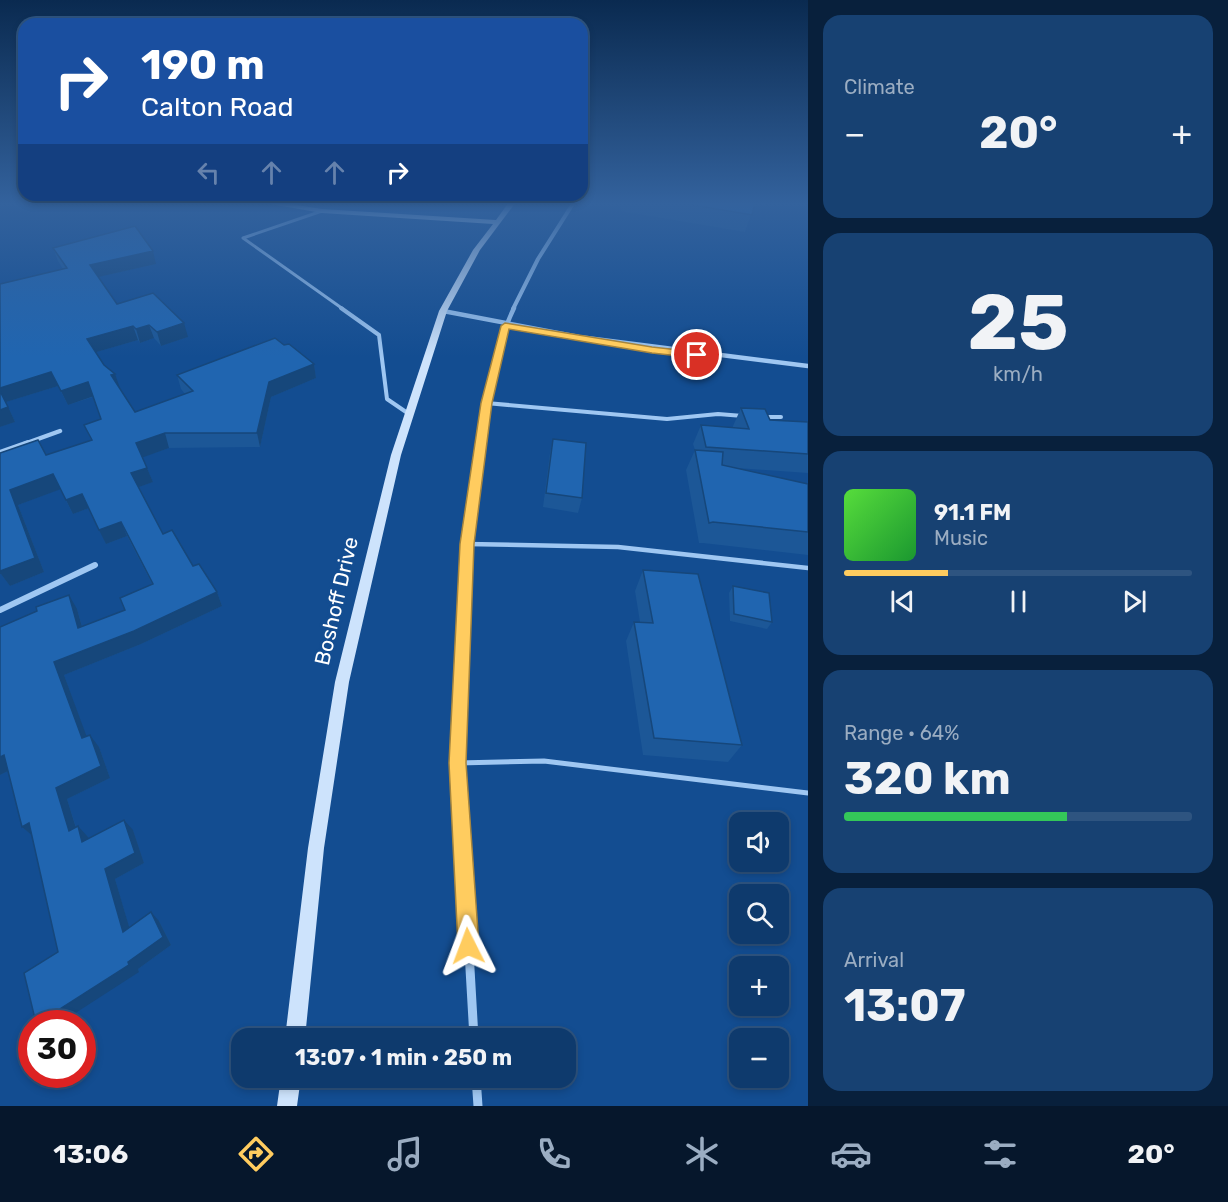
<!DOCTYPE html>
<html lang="en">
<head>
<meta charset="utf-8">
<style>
	:root { --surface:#0e3a6d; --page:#174172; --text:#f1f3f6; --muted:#9badc2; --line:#2e5480; --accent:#ffcc5f }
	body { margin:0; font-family:Rubik,sans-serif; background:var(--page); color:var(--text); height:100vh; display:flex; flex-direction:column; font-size:22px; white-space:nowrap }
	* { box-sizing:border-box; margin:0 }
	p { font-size:20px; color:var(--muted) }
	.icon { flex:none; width:33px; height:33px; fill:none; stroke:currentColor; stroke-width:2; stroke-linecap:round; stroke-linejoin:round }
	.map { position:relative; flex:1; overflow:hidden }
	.side { display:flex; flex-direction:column; gap:15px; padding:15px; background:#08203c; width:420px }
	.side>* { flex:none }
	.top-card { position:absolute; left:18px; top:18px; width:570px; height:183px; border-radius:18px; box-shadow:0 3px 9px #0003,0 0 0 2px var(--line); background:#1a4fa0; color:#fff; overflow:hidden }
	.buttons { position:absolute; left:729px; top:812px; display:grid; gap:12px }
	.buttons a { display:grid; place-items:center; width:60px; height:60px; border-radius:12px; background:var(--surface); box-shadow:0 3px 9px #0003,0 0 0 2px var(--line); font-size:30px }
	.speed { position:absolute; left:18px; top:1010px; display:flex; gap:12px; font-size:30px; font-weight:700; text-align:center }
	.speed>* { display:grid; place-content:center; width:78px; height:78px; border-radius:50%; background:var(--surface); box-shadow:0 3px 9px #0003,0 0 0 2px var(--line); line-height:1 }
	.speed .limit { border:9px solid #d22; background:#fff; color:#111 }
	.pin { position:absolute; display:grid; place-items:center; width:51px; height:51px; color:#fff; margin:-26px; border:3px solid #fff; border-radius:50%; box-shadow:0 2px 6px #0007 }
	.me { position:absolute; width:66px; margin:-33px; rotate:357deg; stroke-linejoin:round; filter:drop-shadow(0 0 4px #0008) }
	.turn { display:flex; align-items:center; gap:21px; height:126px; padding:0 24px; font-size:27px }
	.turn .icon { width:78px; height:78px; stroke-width:2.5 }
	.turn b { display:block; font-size:42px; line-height:51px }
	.lanes { display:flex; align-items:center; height:57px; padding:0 24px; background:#0003; justify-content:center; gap:30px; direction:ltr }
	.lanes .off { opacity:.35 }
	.big { font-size:45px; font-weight:700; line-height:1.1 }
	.side .widget { flex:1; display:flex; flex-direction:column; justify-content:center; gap:9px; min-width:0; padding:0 21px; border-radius:18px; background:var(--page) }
	.side .dial { align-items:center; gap:0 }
	.dial b { font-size:78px; line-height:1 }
	.song { display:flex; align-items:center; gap:18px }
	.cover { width:72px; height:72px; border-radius:9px; background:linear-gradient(135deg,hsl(110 70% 55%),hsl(130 70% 35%)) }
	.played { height:6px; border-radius:3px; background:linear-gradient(90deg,var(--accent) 30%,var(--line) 30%) }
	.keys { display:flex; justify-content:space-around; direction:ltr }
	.heat { display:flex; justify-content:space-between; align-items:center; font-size:33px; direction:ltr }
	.charge { height:9px; border-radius:4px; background:linear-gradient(90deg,#34c759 64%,var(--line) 0) }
	.trip { position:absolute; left:231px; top:1028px; width:345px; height:60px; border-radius:18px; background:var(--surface); box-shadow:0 3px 9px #0003,0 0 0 2px var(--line); font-weight:700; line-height:60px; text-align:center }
	.tab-bar { display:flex; height:96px; justify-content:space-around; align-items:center; background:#06172c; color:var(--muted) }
	.tab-bar .icon { width:42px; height:42px }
	.tab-bar .active { color:var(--accent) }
	.tab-bar b { font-size:27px; color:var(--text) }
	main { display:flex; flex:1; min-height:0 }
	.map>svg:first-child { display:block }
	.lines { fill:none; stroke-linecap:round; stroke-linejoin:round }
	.lane-far3 { stroke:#9fc7f2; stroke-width:3 }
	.lane-far2 { stroke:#9fc7f2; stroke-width:4 }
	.lane-far1 { stroke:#9fc7f2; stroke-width:4.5 }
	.lane { stroke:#9fc7f2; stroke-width:5 }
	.street-far4 { stroke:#9fc7f2; stroke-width:4 }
	.street-far3 { stroke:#9fc7f2; stroke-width:4.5 }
	.street-far2 { stroke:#9fc7f2; stroke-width:6 }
	.street-far1 { stroke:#9fc7f2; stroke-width:8 }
	.street { stroke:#9fc7f2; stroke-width:9 }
	.secondary { fill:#cde3fc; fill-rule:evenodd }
	.wall { fill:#1c5797 }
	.shaded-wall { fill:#16477b }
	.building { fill:#2065b0; stroke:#16477b; stroke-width:1.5 }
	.route { fill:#ffcc5f; stroke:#a6853e; stroke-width:1.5 }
	.labels { text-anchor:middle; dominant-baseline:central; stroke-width:6; stroke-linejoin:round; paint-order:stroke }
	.street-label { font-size:21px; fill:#fff; stroke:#134d91 }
</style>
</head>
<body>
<main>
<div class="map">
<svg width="808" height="1106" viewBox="0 0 808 1106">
	<rect width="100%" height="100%" fill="#134d91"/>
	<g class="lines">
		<path class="lane-far3" d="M322,211L243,238L343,309"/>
		<path class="lane-far2" d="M341,308L379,335L387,399L409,414
			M486,403L667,419L718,414L743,416
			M763,417H781"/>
		<path class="lane-far1" d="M467,544L618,547L808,568"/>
		<path class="lane" d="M458,763L544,761L808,793"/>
		<path class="street-far4" d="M513,309L538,259L574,202"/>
		<path class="street-far3" d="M443,311L579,337L808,366
			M24,444L60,431
			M480,444C487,399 494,349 514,308"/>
		<path class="street-far2" d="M0,453L28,443
			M0,610L95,565
			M464,615L467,544L481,443"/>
		<path class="street-far1" d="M462,832L458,763L464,614"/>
		<path class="street" d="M462,830L474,1038
			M476,1077L478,1106"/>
		<path class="secondary" d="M259,202H277L322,209L496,220L509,202H516L480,250L447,311L401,455L349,682L324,848L305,1038H285L308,848L335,682L391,455L439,311L473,250L493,224L322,213Z
			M281,1077H301L297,1106H277Z"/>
	</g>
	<path class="wall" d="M622,202H755L745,232L620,211Z
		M53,248L156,264L98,277L117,304L188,337L161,346L154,338L140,343L138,340L96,352L135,412L185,394L181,389L177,375L284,345L314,364L316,378L271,397L260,447L169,448L142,457L153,482L138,487L163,534L217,592L222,606L141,644L64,675L86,736L99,747L110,778L67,799L76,827L88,837V838L133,830L144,863L115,879L129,927L159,921L171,945L138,969L139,972L58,952L32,835L22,827L8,771L0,775V627L77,609L82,626L125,610L152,584L127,536L106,544L89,508L73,514L60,489L18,505L44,572L10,586L1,574L0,453L46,455L91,440L84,425L101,419L93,397L68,405L58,386L6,402L15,422L0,427V284L63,269L58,261Z
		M741,408L770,420L808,422V473L737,468L808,484V555L703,543H699L686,470L695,450L693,444L701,425L733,428V426Z
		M553,439L582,498L578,513L543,507L550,453Z
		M643,570L742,745L728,762L643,755L626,641L634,622H640L635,591Z
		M733,586L772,622L767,629L730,621L729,593Z"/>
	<path class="shaded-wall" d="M153,251L156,264L94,278L90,265Z
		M184,323L188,337L161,346L157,332Z
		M149,325L154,338L140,343L136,329Z
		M133,326L138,340L93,353L87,339Z
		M314,364L316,378L271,397L260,447L257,433L269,382Z
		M51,372L58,386L6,402L15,422L0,427V388Z
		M115,374L120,388L116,389L111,375Z
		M88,382L94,396L68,405L61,391Z
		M165,433L169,448L141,458L136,443Z
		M147,468L153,482L136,488L131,473Z
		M53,474L61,489L18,505L44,572L10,586L1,574H0V564L10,490Z
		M82,494L89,508L73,514L66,500Z
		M121,522L127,536L106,544L99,530Z
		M217,592L222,606L141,644L64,675L92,751L82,738L54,662Z
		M69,595L77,609L86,641L78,628Z
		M90,735L99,747L110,778L67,799L80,841L69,831L56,788Z
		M4,755L16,767L0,775V757Z
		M124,820L133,830L144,863L115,879L133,940L123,932L105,869Z
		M29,823L34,837L22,827Z
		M78,826L88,837L92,852L82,842Z
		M151,912L159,921L171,945L138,969L139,972L60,1023H38L128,962Z"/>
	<path class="building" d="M675,202H755L752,215Z
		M135,226L153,251L90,265L117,304L153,293L184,323L157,332L149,325L136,329L133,326L87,339L104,365L115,374L111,375L135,412L193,391L177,375L275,338L284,345L289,344L314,364L269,382L257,433H165L136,443L147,468L131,473L163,534L172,530L193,566L199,564L217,592L134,631L54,662L82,738L90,735L101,766L56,788L69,831L78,826L82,842L124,820L135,853L105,869L123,932L151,912L163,937L128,962L129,965L38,1023H36L24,973L58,952L29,823L22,827L4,755L0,757V627L37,611L36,607L69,595L78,628L125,610L120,598L153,584L121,522L99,530L82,494L66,500L53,474L10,490L35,558L0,571V453L38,440L46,455L92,440L84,425L101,419L88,382L61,391L51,372L0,388V284L67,268L53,248Z
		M0,391L8,407L0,410Z
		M741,408L765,409L770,420L808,422V454L706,447L701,425L749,429Z
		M553,439L586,443L582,498L546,493Z
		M695,450L723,452L722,465L808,484V532L713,522L709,523Z
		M643,570L698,574L742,745L654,738L634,622L653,623Z
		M733,586L769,593L772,622L734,614Z"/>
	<linearGradient id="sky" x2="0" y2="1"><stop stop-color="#0a2a50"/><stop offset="0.57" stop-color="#33629d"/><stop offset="1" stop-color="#33629d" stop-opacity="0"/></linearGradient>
	<rect width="808" height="357" fill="url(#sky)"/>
	<path class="route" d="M505,323L652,347L697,352L702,355L697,358L652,353L509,329L492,403L474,544L466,763L479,946L476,954L468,957L461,954L458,946L449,763L460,544L481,403L501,326Z"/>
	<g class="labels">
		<g class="street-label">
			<text transform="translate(336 601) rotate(-77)">Boshoff Drive</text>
		</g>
	</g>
</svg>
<div class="buttons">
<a><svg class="icon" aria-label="sound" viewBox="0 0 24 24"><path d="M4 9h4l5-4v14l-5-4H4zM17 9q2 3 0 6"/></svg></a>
<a><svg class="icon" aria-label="search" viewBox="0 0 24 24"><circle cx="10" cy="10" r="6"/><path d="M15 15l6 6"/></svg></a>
<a>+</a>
<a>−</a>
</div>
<div class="speed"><div class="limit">30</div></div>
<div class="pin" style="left:697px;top:355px;background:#d93025"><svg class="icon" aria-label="arrive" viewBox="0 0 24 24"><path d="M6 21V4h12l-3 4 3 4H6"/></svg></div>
<svg class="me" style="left:468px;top:946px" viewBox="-20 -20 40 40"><path d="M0-17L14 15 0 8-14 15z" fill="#ffcc5f" stroke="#fff" stroke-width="4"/></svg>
<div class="trip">13:07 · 1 min · 250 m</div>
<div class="top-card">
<div class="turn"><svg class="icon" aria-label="right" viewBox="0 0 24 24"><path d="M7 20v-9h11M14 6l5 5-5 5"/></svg><div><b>190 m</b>Calton Road</div></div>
<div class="lanes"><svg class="icon off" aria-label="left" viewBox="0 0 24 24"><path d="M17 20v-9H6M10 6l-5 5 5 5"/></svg><svg class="icon off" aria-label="ahead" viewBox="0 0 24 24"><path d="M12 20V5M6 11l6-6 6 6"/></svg><svg class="icon off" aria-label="ahead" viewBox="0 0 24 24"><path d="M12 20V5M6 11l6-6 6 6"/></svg><svg class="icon" aria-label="right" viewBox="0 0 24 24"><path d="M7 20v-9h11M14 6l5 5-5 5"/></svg></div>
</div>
</div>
<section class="side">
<div class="widget"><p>Climate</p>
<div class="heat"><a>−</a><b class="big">20°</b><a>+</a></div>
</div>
<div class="widget dial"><b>25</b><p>km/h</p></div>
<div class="widget">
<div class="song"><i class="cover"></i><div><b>91.1 FM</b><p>Music</p></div></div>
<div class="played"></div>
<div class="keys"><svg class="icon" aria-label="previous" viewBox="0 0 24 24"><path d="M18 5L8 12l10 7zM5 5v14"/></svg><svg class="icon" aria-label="pause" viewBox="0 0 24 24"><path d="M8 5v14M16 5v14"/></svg><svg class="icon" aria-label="next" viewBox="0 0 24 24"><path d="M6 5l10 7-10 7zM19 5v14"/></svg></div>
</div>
<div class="widget"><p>Range · 64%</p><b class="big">320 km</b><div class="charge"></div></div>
<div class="widget"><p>Arrival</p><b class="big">13:07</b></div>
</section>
</main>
<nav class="tab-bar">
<b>13:06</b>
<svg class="icon active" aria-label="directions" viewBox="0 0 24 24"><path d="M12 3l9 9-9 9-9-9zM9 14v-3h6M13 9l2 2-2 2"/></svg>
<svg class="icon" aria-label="music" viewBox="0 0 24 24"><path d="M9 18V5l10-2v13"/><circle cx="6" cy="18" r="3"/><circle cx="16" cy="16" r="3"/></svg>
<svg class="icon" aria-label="phone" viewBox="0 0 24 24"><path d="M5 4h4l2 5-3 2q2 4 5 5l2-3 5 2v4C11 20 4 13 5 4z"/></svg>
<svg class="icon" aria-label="climate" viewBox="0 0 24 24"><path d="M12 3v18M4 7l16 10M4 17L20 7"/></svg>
<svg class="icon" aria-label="car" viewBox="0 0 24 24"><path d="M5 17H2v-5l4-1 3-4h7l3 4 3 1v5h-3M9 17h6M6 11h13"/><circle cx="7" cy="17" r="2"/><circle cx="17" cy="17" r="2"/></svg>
<svg class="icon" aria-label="filters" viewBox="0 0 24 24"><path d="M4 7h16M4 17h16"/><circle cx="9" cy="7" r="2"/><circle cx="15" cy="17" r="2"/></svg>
<b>20°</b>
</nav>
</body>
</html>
